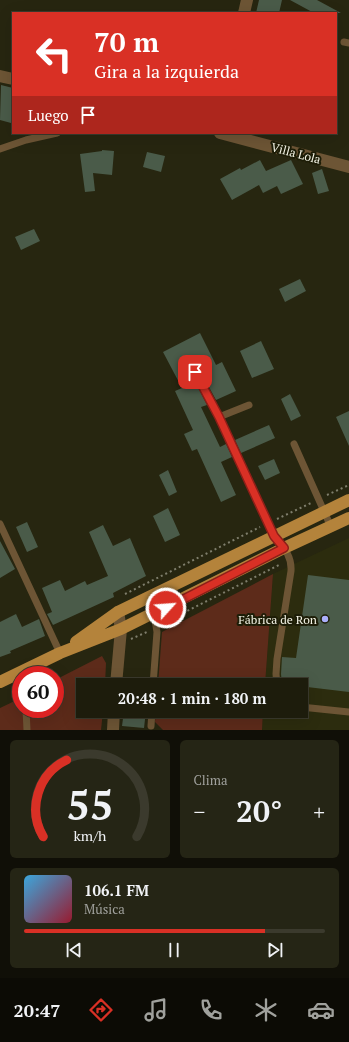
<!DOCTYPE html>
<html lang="es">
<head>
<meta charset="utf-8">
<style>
	:root { --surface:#1d1c0c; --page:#252515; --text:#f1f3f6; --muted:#a0a19d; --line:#3b3a2d; --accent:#d93025 }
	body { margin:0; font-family:"PT Serif",serif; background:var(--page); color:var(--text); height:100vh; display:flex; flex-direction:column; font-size:15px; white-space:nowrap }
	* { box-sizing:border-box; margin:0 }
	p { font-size:13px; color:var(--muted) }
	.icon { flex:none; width:22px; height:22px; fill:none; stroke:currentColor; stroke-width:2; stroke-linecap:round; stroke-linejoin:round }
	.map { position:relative; height:730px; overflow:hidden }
	.panel { display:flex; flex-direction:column; gap:10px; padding:10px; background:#100f07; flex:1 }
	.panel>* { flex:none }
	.hud { position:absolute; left:12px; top:12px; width:325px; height:122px; border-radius:0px; box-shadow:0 4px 16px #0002,0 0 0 1px var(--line); background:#d93025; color:#fff; overflow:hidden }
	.speed { position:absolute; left:12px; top:666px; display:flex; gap:8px; font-size:20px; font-weight:700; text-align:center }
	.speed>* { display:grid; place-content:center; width:52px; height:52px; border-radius:50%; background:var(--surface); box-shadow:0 4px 16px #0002,0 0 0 1px var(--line); line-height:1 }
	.speed .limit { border:6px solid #d22; background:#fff; color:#111 }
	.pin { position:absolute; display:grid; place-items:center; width:34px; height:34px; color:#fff; margin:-17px; border-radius:8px; box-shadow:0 2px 6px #0006 }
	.me { position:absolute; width:44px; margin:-22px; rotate:64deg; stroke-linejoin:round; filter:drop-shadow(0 0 3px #0008) }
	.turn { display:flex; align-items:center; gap:14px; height:84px; padding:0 16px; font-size:18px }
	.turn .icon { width:52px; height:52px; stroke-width:2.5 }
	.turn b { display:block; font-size:28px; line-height:34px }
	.then { display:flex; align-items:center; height:38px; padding:0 16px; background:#0003; gap:8px; font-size:15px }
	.big { font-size:30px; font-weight:800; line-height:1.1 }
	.panel .tile { flex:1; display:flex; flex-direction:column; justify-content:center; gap:6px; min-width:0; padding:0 14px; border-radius:6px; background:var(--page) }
	.panel .dial { align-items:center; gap:0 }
	.dial svg { height:104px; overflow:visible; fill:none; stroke:var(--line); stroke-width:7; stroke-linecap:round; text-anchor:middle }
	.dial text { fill:var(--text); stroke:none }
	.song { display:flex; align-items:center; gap:12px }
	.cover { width:48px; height:48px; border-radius:6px; background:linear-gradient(135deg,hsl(200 70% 55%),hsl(350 70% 35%)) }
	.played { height:4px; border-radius:2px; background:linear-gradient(90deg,var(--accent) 80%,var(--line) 80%) }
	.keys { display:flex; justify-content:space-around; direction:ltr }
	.heat { display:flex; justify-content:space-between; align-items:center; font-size:22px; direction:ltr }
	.panel .tiles { flex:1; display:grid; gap:10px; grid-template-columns:1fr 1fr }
	.tile:last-child { grid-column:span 2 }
	.trip { position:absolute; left:76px; top:678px; width:232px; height:40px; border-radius:0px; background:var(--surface); box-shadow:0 4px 16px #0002,0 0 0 1px var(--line); font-weight:800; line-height:40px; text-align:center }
	.menu { display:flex; height:64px; justify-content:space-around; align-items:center; background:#0c0b05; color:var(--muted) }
	.menu .icon { width:28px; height:28px }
	.menu .active { color:var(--accent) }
	.menu b { font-size:18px; color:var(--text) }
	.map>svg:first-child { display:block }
	.built { fill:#2c2c0e }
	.green { fill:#5d2b1a }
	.building { fill:#4a5b49 }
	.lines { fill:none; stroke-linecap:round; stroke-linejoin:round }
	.path { stroke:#7f7e6c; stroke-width:2; stroke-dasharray:2 3; stroke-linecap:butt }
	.lane { stroke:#6d5535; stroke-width:7 }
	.street { stroke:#6d5535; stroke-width:12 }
	.primary { stroke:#b4833b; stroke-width:12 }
	.route-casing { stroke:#8d1f18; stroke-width:10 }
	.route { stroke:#d93025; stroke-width:7 }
	.poi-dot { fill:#abaffb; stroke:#1d1d07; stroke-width:1.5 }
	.labels { text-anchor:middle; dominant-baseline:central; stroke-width:4; stroke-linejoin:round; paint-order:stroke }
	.street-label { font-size:12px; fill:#f4f4e6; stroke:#1d1d07 }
	.poi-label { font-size:12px; fill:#f4f4e6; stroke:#1d1d07; text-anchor:end }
</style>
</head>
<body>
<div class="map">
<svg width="349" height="730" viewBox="0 0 349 730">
	<rect width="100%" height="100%" fill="#272610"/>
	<path class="built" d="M349,538V730H262L263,711H301V685H265L273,574Z"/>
	<path class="green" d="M273,574L265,685H158L162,632Z
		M102,656L106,663L105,685H83V711H103L101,730H0V708L21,698V709H55V680Z
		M156,711H263L262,730H163L155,722Z"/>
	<path class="building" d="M259,0H282L279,13H256Z
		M290,0H317L341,13H314Z
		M1,85L13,88V114L11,123L0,120Z
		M102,150L114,151L112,175L93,173L95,191L85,192L80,154L102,151Z
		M147,152L165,156L161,172L143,167Z
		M260,160L266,171L291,160L303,184L281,194L277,186L263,193L259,185L232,200L220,179L240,168L241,170Z
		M322,169L329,191L318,194L312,173Z
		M34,229L40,241L21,250L15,237Z
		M300,279L306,291L285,302L279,289Z
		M200,333L216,365L222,362L236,391L216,400L199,369L195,367L191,370V374L207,405L201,407L220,447L226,444L232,457L221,462L236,495L221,502L197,449L192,451L184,434L193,430L175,391L182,388L163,352Z
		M261,341L274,369L252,378L240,351Z
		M290,394L301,416L291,421L281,399Z
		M349,411V446L336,417Z
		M269,425L275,438L241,453L235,440Z
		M274,459L280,473L265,480L258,466Z
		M168,470L177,492L169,496L159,475Z
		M168,508L180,535L165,542L153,516Z
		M27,522L38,547L27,552L16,527Z
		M103,525L113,546L130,538L146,576L113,593L114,597L53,625L47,614L52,612L42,588L60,580L65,591L85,581L87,585L108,576L89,532Z
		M0,541L15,569L0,578Z
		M308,575L349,580V692L282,684L281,674L282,657L296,658Z
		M16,614L22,627L39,619L45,636L10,651L11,653L0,657V622Z
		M124,711H146L144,728L122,726Z"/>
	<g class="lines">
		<path class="path" d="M327,495L349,485
			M277,519L311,503
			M125,594L260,527
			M165,622L281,564
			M131,639L147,632"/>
		<path class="lane" d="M344,42L349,43
			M0,149L26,140L57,133
			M195,372L219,417L274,536C283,547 292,555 291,571L277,659L276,674L277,685
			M219,417L249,405
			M294,444L331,527
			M0,524L60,653
			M153,685L157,632L154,614
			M301,707L349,712
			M26,709L27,730
			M151,726L152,711"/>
		<path class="street" d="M244,13L247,0
			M0,76L13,79
			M220,133L349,167
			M116,685L121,629L118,612
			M113,730L114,711"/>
		<path class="primary" d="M76,642L118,612L349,500
			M0,682L60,653L121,629L284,548L349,518"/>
	</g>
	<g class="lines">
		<g class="route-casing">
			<path id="route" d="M166,608L284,548L274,536L219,417L195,372"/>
		</g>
		<use href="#route" class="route"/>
	</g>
	<circle class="poi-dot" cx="325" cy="619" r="4"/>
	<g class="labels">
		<g class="street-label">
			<text transform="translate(296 153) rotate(15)">Villa Lola</text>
		</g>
		<g class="poi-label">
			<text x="317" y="619">Fábrica de Ron</text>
		</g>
	</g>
</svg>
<div class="speed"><div class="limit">60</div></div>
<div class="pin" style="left:195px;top:372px;background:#d93025"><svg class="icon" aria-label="arrive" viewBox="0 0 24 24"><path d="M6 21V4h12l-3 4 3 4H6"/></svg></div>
<svg class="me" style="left:166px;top:608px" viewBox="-20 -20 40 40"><circle r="17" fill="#d93025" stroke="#fff" stroke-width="3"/><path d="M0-11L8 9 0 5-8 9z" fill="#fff"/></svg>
<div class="trip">20:48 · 1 min · 180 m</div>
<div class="hud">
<div class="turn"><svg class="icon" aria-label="left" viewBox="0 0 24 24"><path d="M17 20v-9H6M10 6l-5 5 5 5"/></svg><div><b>70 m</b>Gira a la izquierda</div></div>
<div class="then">Luego<svg class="icon" aria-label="arrive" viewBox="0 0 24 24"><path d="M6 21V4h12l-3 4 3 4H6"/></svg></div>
</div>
</div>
<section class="panel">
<div class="tiles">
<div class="tile dial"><svg viewBox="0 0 100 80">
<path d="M14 69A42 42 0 1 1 86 69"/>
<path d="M14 69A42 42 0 0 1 32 10" stroke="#d93025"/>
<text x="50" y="56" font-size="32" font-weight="700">55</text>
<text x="50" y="72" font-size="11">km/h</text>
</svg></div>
<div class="tile"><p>Clima</p>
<div class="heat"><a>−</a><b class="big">20°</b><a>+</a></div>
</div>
<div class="tile">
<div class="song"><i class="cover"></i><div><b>106.1 FM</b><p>Música</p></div></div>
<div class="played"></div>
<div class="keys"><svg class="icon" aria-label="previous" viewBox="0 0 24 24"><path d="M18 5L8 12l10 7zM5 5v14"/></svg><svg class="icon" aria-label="pause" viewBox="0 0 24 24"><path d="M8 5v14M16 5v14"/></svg><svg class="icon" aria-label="next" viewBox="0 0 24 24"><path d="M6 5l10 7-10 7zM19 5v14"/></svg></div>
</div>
</div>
</section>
<nav class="menu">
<b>20:47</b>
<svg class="icon active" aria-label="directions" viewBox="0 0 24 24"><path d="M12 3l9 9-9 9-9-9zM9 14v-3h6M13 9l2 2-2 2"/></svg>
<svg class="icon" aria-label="music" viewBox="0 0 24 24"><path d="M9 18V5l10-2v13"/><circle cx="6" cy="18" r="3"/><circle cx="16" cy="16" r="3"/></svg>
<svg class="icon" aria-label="phone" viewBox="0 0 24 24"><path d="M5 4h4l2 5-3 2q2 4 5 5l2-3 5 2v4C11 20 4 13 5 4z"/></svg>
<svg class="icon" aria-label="climate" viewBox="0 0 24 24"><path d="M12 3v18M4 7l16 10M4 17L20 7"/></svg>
<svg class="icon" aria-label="car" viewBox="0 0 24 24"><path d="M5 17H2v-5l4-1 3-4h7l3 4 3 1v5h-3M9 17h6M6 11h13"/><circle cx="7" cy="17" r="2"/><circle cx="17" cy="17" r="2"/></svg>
</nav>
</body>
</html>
